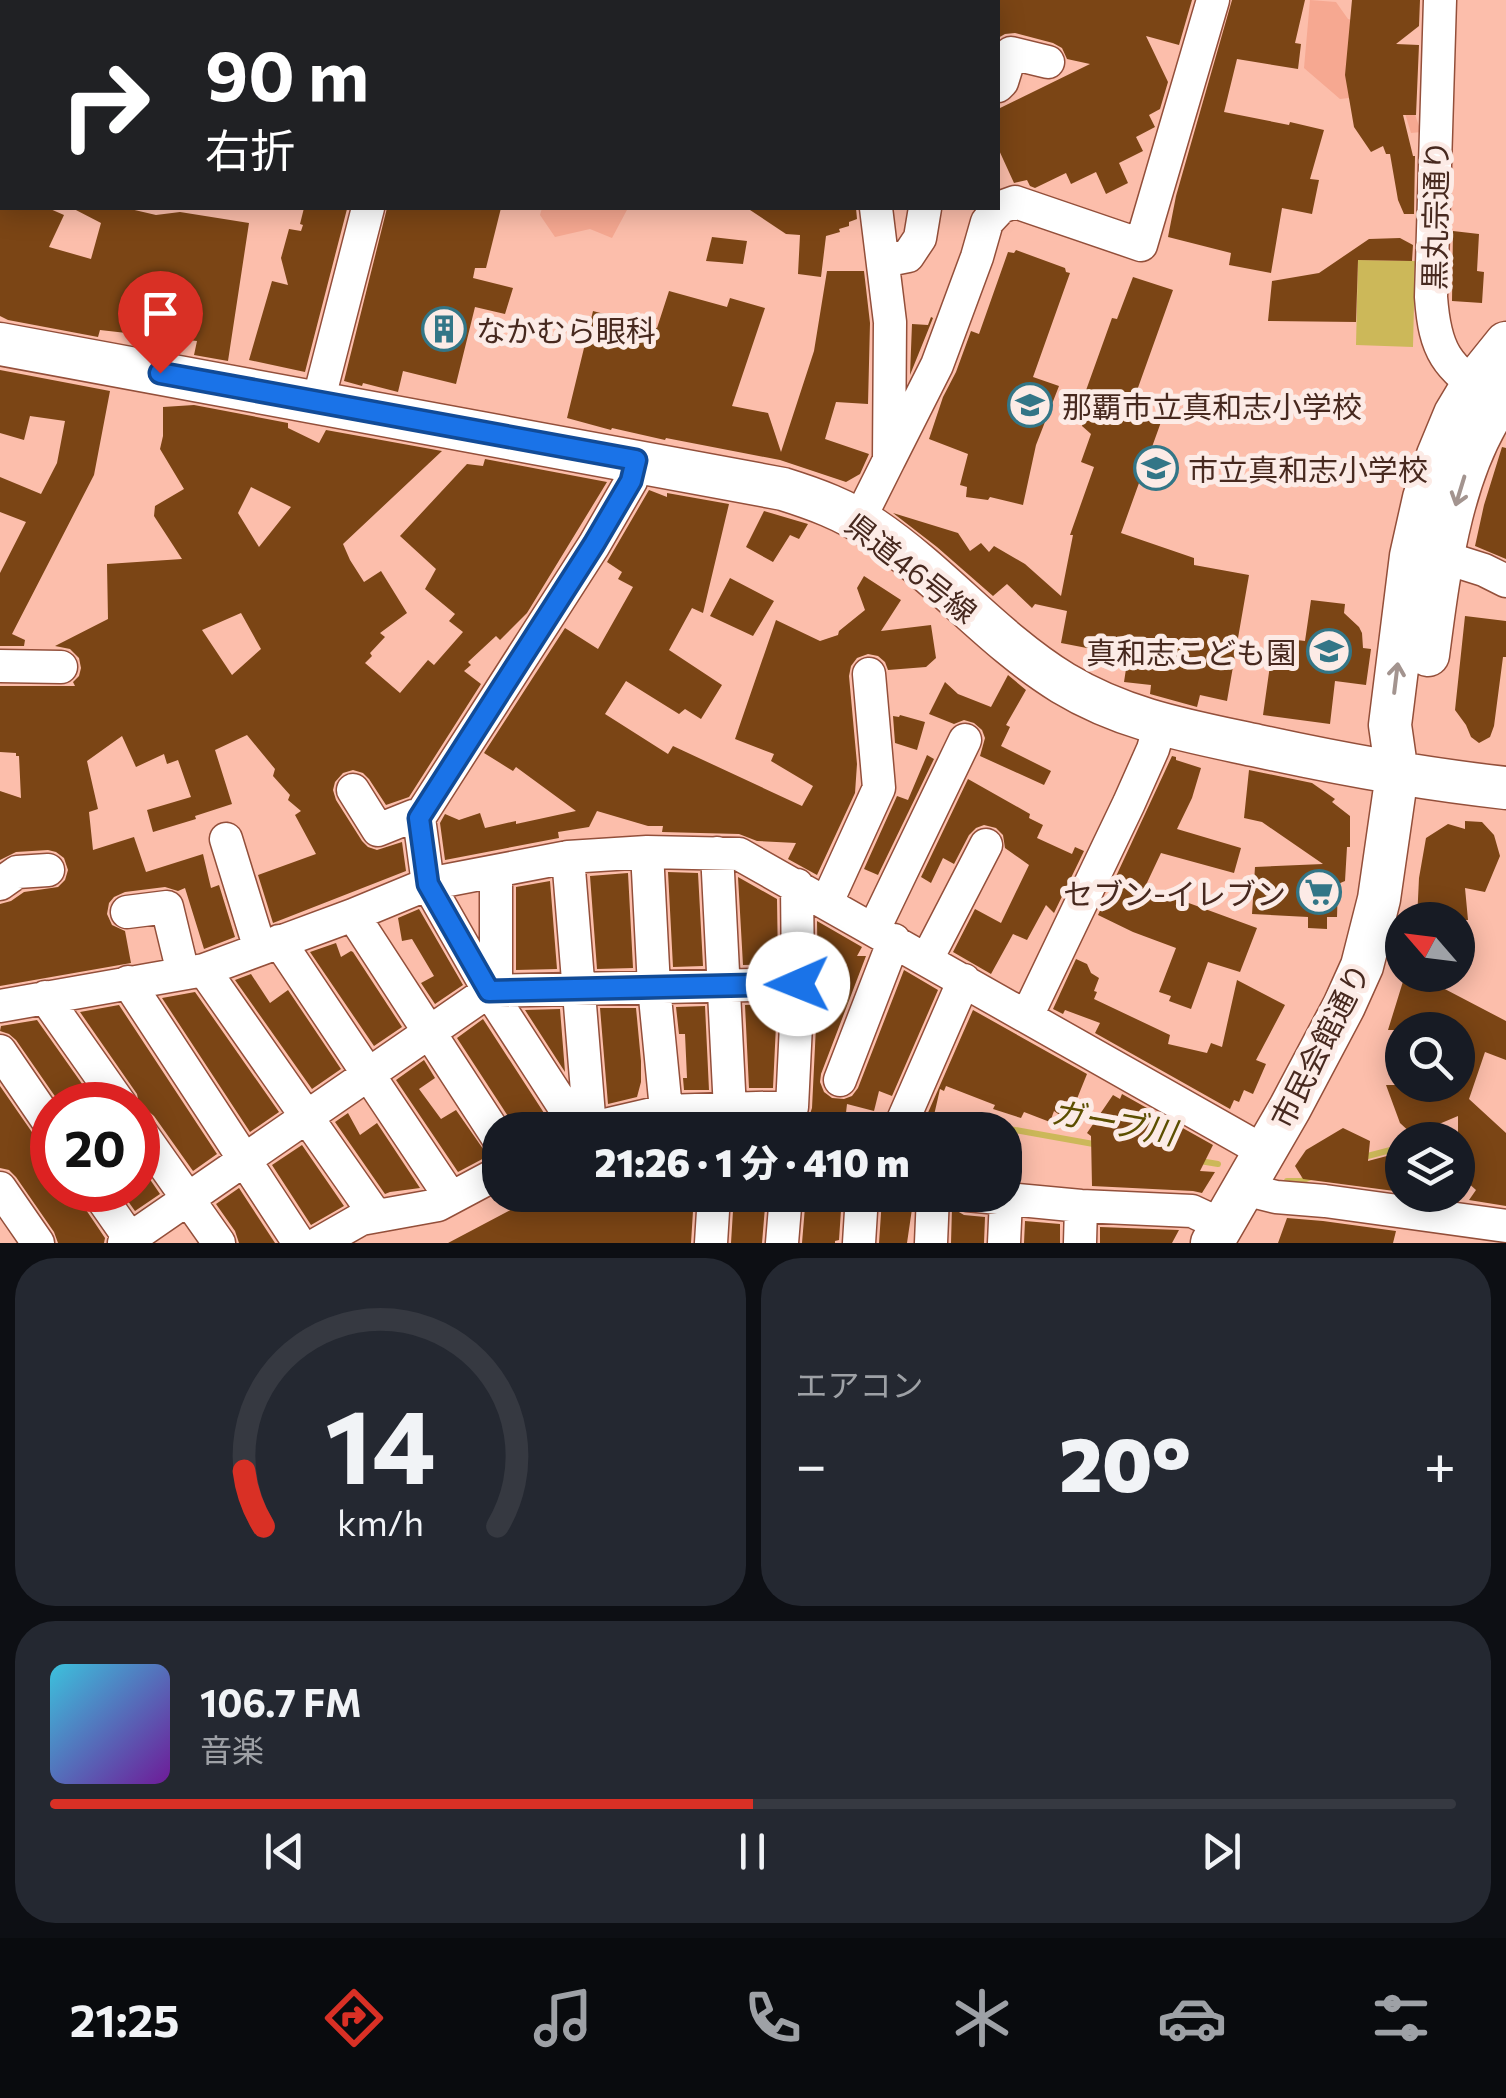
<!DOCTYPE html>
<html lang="ja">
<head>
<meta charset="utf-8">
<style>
	:root { --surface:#171b24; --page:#242831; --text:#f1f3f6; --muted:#9ea1a6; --line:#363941; --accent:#d93025 }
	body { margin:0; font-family:Commissioner,"Noto Sans JP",sans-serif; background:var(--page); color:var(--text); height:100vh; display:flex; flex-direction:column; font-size:38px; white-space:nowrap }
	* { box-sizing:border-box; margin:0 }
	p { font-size:32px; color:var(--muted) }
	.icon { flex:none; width:55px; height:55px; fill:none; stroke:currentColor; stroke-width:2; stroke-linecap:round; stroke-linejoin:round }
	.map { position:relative; height:1243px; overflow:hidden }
	.panel { display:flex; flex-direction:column; gap:15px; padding:15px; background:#0d0f14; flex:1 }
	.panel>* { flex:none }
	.guide { position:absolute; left:0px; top:0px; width:1000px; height:210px; box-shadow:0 5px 25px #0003; background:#202124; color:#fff; overflow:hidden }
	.needle { width:65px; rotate:298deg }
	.controls { position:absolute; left:1385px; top:902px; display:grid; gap:20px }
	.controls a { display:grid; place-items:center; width:90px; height:90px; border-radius:50%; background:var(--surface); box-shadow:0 5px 25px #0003; font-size:50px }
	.speed { position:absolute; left:30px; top:1082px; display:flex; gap:20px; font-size:50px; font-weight:700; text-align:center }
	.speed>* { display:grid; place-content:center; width:130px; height:130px; border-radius:50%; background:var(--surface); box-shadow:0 5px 25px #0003; line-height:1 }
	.speed .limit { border:15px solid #d22; background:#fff; color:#111 }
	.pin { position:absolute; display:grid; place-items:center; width:85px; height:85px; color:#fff; margin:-102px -42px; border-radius:50% 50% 50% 0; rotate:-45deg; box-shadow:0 0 10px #0007 }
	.pin .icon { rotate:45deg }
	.me { position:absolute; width:110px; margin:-55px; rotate:269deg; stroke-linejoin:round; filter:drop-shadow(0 0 8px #0008) }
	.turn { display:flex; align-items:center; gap:35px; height:210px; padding:0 40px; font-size:45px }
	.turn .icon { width:130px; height:130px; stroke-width:2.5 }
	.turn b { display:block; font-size:70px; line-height:85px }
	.big { font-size:75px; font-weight:800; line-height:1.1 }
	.panel .tile { flex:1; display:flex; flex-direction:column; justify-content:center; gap:15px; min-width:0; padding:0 35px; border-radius:40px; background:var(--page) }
	.panel .dial { align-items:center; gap:0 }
	.dial svg { height:260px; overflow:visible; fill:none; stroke:var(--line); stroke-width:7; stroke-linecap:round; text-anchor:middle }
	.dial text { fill:var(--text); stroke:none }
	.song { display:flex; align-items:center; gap:30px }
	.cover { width:120px; height:120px; border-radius:15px; background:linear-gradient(135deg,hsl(190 70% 55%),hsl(280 70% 35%)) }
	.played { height:10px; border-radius:5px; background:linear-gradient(90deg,var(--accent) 50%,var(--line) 50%) }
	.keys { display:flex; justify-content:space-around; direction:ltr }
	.heat { display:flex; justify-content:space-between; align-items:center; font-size:55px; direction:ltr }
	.panel .tiles { flex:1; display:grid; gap:15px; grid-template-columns:1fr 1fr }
	.tile:last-child { grid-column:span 2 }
	.trip { position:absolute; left:482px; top:1112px; width:540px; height:100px; border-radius:40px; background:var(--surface); box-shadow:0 5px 25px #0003; font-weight:800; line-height:100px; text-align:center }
	.tabs { display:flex; height:160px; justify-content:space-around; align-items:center; background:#090b0e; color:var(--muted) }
	.tabs .icon { width:70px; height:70px }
	.tabs .current { color:var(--accent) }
	.tabs b { font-size:45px; color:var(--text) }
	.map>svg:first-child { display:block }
	.green { fill:#f6a891 }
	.water { fill:#ccb859 }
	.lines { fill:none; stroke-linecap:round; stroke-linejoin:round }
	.stream { stroke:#ccb859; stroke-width:6 }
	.building { fill:#7b4515; fill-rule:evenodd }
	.minor-casing { stroke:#934f3a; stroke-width:35 }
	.major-casing { stroke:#934f3a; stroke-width:45 }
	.minor { stroke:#fff; stroke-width:32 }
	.major { stroke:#fff; stroke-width:42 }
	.oneway { stroke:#a3948f }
	.route-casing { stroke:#114b97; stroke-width:25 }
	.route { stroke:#1a73e8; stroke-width:18 }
	.labels { text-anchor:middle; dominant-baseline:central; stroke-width:10; stroke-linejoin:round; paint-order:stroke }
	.street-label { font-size:30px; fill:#47291f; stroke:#fcebe6 }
	.poi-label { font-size:30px; fill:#47291f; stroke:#fcebe6; text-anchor:start }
	.water-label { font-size:32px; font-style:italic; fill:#5c4f00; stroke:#fcebe6 }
</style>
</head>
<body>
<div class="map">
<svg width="1506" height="1243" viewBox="0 0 1506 1243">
	<rect width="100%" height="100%" fill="#fcbeab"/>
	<path class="green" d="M1310,0L1336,2L1348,19L1372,25L1397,61L1421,132L1411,133L1404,110L1376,95L1340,99L1304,68Z
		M542,208H628L612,238L590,229L555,237L540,215Z"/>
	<path class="water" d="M1358,260L1415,261L1413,347L1356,345Z"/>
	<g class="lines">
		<path class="stream" d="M840,1118L896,1130
			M943,1130L976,1123L1099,1145
			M1424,1140L1444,1131
			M1360,1158L1402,1147
			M1200,1161L1218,1164
			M1287,1181H1301L1311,1177"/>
	</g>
	<path class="building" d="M998,0H1192L1179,45L1146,36L1168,82L1160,109L1149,115L1155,127L1136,137L1143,151L1119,163L1128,183L1106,194L1096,172L1071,184L1066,173L1035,188L1030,186L1027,180L1014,183L998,148V109L1090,64L1067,59L1062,48L1053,43L1015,33L1005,34L998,38Z
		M1232,0H1305L1295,43L1301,44L1298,69L1237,59L1224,112L1289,125L1290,122L1324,130L1310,179L1319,180L1312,214L1282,208L1271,273L1229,265L1231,253L1168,237L1176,196Z
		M1352,0H1420L1419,26L1396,44L1419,45L1416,115H1403L1413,156H1415L1414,214H1404L1398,200L1390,154H1386L1383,146L1371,152L1354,127L1345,75Z
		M0,208H48L64,215L49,247L91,259L101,223L72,208H126L156,215L180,212L249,223L228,361L194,355L197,341L100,330L98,337L8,320L0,316Z
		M304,208L347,209L305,372L249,360L272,281L288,285L281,258L289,229L301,231L303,225L300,224Z
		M387,208H501L486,268H475L473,278L513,288L505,314L475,307L456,384L403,371L398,392L363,383L362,386L344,381Z
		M747,208H856L857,219L849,222V226L839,229L840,232L826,236L821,277L798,274L800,235L786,234Z
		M1453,231L1479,234L1477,271L1484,272L1482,303L1452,301Z
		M712,237L747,241L743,264L706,261Z
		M1400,238L1413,245L1412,261L1358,260L1356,322L1268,321L1272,281L1319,273L1369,239Z
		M1016,250L1065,268L1066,272L1070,273L1033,377L1059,386L1036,445L1023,505L990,497L988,500L966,497L967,487L960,485L968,454L929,439L943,397L956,372L971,331L979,334L1008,252L1014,253Z
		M827,271H864L870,323L868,404L836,402L825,439L869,454L860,474L846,482L780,460L666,438L665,440L612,428L611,430L567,418L593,311L657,328L669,291L727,307L730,298L765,308L732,406L768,413L781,452L814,351Z
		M1133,277L1173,290L1130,410L1161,422L1121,533L1194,558V565L1249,575L1227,701L1200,695L1197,707L1150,694L1151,685L1124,682L1128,656L1061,643L1067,611L1035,604L1032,608L1007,584L993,596L937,547L893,513L958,533L970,551L981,543L989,552L994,546L1025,564L1061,596L1073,535H1070L1094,467L1081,462L1091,434L1082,426L1087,410L1080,407L1112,318L1117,319Z
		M931,317L933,318L910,375L912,324L928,325Z
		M0,370L110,391L94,475L12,634L25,640L24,646H0V573L26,522L0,512V477L41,494L57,463L65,421L30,416L24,440L0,433Z
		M194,405L288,423V428L319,443L326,430L442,451L343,544L350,560L364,582L381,571L407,613L380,633L385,637L370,653L372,656L365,663L400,693L428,660L434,665L463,632L449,621L455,614L425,589L436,569L400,536L467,464L483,466L485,459L607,482L527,613L500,640L496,636L468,662L471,665L464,671L481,684L409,797L386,805L369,779L363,773L353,770L343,773L335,782L333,790L336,800L362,841L368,847L377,850L402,842L406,871L273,923L258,875L316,854L295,815L301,811L288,800L290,795L273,776L275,769L247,735L215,750L232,804L195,816L196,819L153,832L147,810L191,797L178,760L167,764L164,754L136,767L122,736L87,761L98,809L89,812L93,850L134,837L146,872L203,854L211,888L219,885L235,937L204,949L185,888L178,891L165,887L125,892L114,897L109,903L107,914L112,925L125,931L131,963L0,986V904L11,901L24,892L58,887L65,880L68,870L64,858L56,852L48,850L16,852L0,860V791L21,798L19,756H16V753L0,752V686H75L73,682L79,676L81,668L79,658L70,649L55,646L108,619L107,564L182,559L154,516L155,506L184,489L160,449L163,436V407ZM251,487L291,507L259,547L238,513ZM241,613L261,649L232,675L202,630Z
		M1502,447L1506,448V559L1475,546L1484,505Z
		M649,490L667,497V493L729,504L703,613L692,608L669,650L722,685L701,719L685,709L679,714L626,681L605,714L668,754L673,746L802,806L813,786L771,761L774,754L735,739L776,620L820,641L838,635L839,631L865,610L857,588L864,576L901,600L881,631L931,625L936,658L926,667L888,670L885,662L878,656L868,654L857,658L851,666L849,676L857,764L855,793L817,875L788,859L796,843L757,841L739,834L662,832L663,826H648L597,811L589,827L558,832L559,838L445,860L440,823L445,814L459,820L480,813L485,828L516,821V824L576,811L516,767L513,771L484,753L565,628L598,649L633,587L618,579L622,572L607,562Z
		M764,511L808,524L799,539L790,535L773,562L746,547Z
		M730,578L774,601L753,636L710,616Z
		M1311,600L1345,604L1344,613L1359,627L1362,633L1363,648L1371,649L1366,685L1335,681L1330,724L1263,715L1274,637L1305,641Z
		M1465,616L1506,621V657H1503L1494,726L1490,737L1479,743L1471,737L1466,725L1455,710Z
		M1008,675L1026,690L1006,725L1010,727L1001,746L1051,771L1044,785L980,756L985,738L982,730L974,723L964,720L954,724L929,714L945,682L958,694L991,707Z
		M900,715L925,722L917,750L895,743L893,716L899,717Z
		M927,755L934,759L878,875L864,869L897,796L908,800Z
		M1172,756L1176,757V760L1201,768L1192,798L1177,829L1241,848L1234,873L1161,853L1145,887L1257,928L1240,972L1208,962L1191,1009L1169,1001L1171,996L1159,992L1176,948L1133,932L1098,915Z
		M1249,770L1312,783L1335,799L1332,802L1350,816V847H1347L1345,881L1338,884L1337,917H1327V929L1308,928V917L1252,914L1255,867L1323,864L1262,822L1244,818Z
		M968,779L1030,814L1029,818L1043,825L1037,838L1072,854L1075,847L1084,851L1054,913L1046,905L1027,940L1013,934L991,974L953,952L975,909L1001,923L1029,865L1005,848L1003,835L996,828L984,825L976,828L969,835L954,864L943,858L931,883L921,877Z
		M1465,821L1482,822L1494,835L1500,856L1485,892L1465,888L1468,920H1417L1419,878L1426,838L1448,824L1465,829Z
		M668,872L698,873L703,966L673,967Z
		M628,873L633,968L597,969L590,876Z
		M738,877L777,899L778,964L743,965Z
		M550,881L557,969L516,970V887Z
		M419,909L463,985L435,1004L421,983L434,976L412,939L402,941L398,918Z
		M817,921L862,947L857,956H866L821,1074L820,1082L824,1092L832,1098L844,1099L852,1096L858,1088L904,970L938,990L892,1096L879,1091L874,1111L847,1104L844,1130H745L794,1127L803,1124L809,1117L812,1108L818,985Z
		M336,943L341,957L351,951L353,952L402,1027L374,1046L310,952Z
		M1076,959L1087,964L1091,973L1099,978L1094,991L1097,992L1094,999L1170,1035L1168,1044L1207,1053L1211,1043L1222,1047L1237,980L1285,1005L1256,1060L1266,1064L1253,1094L1244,1090L1239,1102L1234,1100L1230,1109L1095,1033L1100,1023L1065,1010L1063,1014L1053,1009Z
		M251,974L270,1003L288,990L341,1069L312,1089L235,980Z
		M1405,975H1418L1506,1021V1060L1485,1052L1469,1099L1506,1133V1206L1469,1200L1476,1190L1458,1174V1116L1413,1135L1400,1123L1386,1085H1458V1030H1388Z
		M195,992L279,1112L250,1132L162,998Z
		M777,1004L773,1088H749L745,1005Z
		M119,1005L217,1154L193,1171L154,1116L147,1110L140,1109L137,1094L80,1012Z
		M705,1006L709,1090H684L683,1078H687L685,1034H679L676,1007Z
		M600,1008H636L641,1061V1082L637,1097L608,1104Z
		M560,1009L565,1072L525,1010Z
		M973,1010L1087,1074L1068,1121L1054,1111L1050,1122L1024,1112L1021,1118L993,1109L995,1105L946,1086L944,1091L940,1089L932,1124H923Z
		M483,1019L555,1130H517L457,1038Z
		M37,1020L97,1105H61L16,1040L9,1034L0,1031L1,1026Z
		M424,1060L435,1078L419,1089L441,1119L456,1110L488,1156L458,1172L396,1080Z
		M0,1086L36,1138L43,1144L52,1147V1190H76L80,1201L105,1238L104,1243H58L54,1232L16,1177L9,1170L0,1168Z
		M1122,1094L1213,1145L1200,1171L1215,1172L1202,1193L1193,1191L1092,1186L1091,1136L1087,1133L1113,1095L1120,1099Z
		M348,1113L360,1135L377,1123L420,1188L390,1192L385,1194L335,1122Z
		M1343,1128L1370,1141L1368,1161L1402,1152V1192L1303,1179L1295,1166L1306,1150Z
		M302,1145L344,1206L311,1225L272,1165Z
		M138,1162L160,1194L135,1211L120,1190H138Z
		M239,1188L275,1243H239L235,1231L216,1204Z
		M539,1195H694L691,1243H448Z
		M734,1195H766L762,1243H731Z
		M806,1195H842L839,1240L835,1241V1243H802Z
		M882,1199L913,1202L907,1243H879Z
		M952,1208L964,1215L985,1217L984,1243H951Z
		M1287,1218L1323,1221L1396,1231L1393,1243H1278Z
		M1025,1221L1060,1224V1243H1024Z
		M1100,1227L1179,1230L1172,1243H1100Z"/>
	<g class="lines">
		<g class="minor-casing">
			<path id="minor" d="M724,0L728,2
				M1440,0L1431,297C1435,352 1446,366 1491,397
				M55,2L57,0
				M392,2L393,0
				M792,2L793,0
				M0,71L2,69
				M998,86L1002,82L1011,53L1048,62
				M883,261L908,256L920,238L925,208
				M318,402L368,208
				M889,460L937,365L977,257L987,222L1001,207L1015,202L1141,245L1213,0
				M859,520L889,460L890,322L876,208
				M1443,557L1484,570L1506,581
				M0,666L61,667
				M353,790L378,830L413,816L419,818
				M226,839L260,949
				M647,852L654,987L668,1130
				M717,853L730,1110
				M568,857L590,1128
				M496,871V990
				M0,884L17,872L48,870
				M827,902L879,788L869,674
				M127,912L167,907L183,973
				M353,915L500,1141
				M874,929L965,740
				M279,941L451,1198
				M927,959L986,845
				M204,970L376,1216
				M128,982L299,1243
				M45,997L121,1105
				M0,1006L204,970L353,915L428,884L568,857L647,852L739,854L1265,1152
				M1027,1016L1129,803L1153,749L1160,725
				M0,1051L52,1127
				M840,1080L894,940
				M903,1120L964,980
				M138,1128L219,1243
				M579,1130L489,991L428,884L419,818L594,545L631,481L636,461
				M583,1130L665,1111L792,1107L798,984L797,885
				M0,1188L38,1243
				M1244,1189L1276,1197L1325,1201L1506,1226
				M96,1190L133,1243
				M967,1195L1081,1206L1192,1211L1222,1225
				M124,1243L489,991L798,984
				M319,1243L361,1219L438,1205L500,1172
				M711,1243L714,1195
				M782,1243L786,1195
				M859,1243L862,1195
				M931,1243L933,1195
				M1004,1243L1006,1199
				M1080,1243L1081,1206"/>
		</g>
		<g class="major-casing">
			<path id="major" d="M0,344L783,489C815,499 845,510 873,529C941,575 993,640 1063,683C1124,720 1188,731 1258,746C1340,764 1422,779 1506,788
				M1428,655C1439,570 1452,462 1506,393
				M1212,1243L1290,1108L1344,1006L1362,966L1379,899L1397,774L1390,725L1411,556L1424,498L1438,455L1455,414L1473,384L1506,343"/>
		</g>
		<use href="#minor" class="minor"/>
		<use href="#major" class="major"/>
	</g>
	<defs><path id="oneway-shaft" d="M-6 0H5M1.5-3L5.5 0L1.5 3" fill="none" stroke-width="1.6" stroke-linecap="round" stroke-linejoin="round" transform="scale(2.5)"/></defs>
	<g class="oneway">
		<use href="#oneway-shaft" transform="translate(1460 491) rotate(107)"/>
		<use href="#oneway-shaft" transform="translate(1396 678) rotate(-83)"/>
	</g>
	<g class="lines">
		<g class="route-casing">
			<path id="route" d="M160,373L636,460L631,481L594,544L419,818L428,884L489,991L798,984"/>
		</g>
		<use href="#route" class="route"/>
	</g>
	<defs>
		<g id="building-ring" transform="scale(2.25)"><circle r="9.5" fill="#fcebe6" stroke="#337687" stroke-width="1.5"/><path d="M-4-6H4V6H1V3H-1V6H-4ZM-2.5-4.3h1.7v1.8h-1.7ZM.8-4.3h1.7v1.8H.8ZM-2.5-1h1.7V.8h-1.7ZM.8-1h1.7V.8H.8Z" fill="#337687"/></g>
		<g id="school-ring" transform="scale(2.25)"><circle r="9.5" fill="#fcebe6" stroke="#337687" stroke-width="1.5"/><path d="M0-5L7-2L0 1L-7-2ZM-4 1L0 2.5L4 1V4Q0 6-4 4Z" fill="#337687"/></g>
		<g id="supermarket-ring" transform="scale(2.25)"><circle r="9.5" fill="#fcebe6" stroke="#337687" stroke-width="1.5"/><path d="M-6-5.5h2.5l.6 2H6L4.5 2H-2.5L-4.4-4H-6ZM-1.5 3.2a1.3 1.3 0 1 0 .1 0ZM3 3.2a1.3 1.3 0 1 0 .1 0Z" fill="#337687"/></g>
	</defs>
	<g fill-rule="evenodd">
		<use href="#building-ring" x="444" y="329"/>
		<use href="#school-ring" x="1030" y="405"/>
		<use href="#school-ring" x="1156" y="468"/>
		<use href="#school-ring" x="1329" y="651"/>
		<use href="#supermarket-ring" x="1319" y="892"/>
	</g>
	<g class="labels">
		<g class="street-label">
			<text transform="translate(1434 215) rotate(-89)">黒丸宗通り</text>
			<text transform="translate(912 567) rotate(38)">県道46号線</text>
			<text transform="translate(1319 1045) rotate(-63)">市民会館通り</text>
		</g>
		<g class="poi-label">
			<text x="476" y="329">なかむら眼科</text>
			<text x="1062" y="405">那覇市立真和志小学校</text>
			<text x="1188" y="468">市立真和志小学校</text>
			<text x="1296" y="651" text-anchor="end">真和志こども園</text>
			<text x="1286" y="892" text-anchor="end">セブン-イレブン</text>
		</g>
		<g class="water-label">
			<text transform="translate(1114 1121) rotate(10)">ガーブ川</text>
		</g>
	</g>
</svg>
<div class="controls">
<a><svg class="needle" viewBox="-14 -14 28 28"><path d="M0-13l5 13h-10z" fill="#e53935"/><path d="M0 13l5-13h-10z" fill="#9ea1a6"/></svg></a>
<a><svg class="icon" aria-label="search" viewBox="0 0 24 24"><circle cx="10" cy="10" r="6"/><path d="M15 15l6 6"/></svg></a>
<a><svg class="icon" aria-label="layers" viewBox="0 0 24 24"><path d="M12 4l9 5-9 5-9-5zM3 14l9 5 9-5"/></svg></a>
</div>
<div class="speed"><div class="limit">20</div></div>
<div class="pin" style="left:160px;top:373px;background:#d93025"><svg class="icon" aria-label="arrive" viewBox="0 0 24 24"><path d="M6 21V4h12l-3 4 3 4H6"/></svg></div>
<svg class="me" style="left:798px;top:984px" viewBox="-20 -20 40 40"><circle r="19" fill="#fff"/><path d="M0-13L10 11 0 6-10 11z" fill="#1a73e8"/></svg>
<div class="trip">21:26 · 1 分 · 410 m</div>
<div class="guide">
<div class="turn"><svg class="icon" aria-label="right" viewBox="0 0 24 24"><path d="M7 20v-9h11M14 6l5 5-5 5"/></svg><div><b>90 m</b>右折</div></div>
</div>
</div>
<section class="panel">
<div class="tiles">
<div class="tile dial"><svg viewBox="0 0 100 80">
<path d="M14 69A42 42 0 1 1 86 69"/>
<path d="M14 69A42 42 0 0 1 8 52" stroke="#d93025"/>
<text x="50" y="56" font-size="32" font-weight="700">14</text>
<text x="50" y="72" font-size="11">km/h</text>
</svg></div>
<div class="tile"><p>エアコン</p>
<div class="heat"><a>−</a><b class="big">20°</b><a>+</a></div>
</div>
<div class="tile">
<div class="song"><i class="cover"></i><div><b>106.7 FM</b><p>音楽</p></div></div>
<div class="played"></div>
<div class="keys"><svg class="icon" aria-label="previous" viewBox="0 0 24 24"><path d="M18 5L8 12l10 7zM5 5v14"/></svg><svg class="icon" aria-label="pause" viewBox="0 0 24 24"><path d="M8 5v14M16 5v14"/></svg><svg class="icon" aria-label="next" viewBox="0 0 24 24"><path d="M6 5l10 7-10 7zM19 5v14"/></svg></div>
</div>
</div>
</section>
<nav class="tabs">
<b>21:25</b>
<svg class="icon current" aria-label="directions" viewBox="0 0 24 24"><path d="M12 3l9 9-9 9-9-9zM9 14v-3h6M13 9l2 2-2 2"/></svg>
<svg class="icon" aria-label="music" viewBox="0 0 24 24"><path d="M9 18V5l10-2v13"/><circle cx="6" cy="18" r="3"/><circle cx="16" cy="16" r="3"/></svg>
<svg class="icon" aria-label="phone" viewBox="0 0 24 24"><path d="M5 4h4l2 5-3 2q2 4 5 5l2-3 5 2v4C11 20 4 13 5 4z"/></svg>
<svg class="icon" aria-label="climate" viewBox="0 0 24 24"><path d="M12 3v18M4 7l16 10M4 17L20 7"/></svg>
<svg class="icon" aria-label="car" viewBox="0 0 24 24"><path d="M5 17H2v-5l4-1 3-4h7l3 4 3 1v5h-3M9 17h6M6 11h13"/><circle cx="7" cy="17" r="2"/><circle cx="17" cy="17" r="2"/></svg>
<svg class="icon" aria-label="filters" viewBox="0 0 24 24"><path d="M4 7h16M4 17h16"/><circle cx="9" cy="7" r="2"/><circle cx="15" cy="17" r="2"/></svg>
</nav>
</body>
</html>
